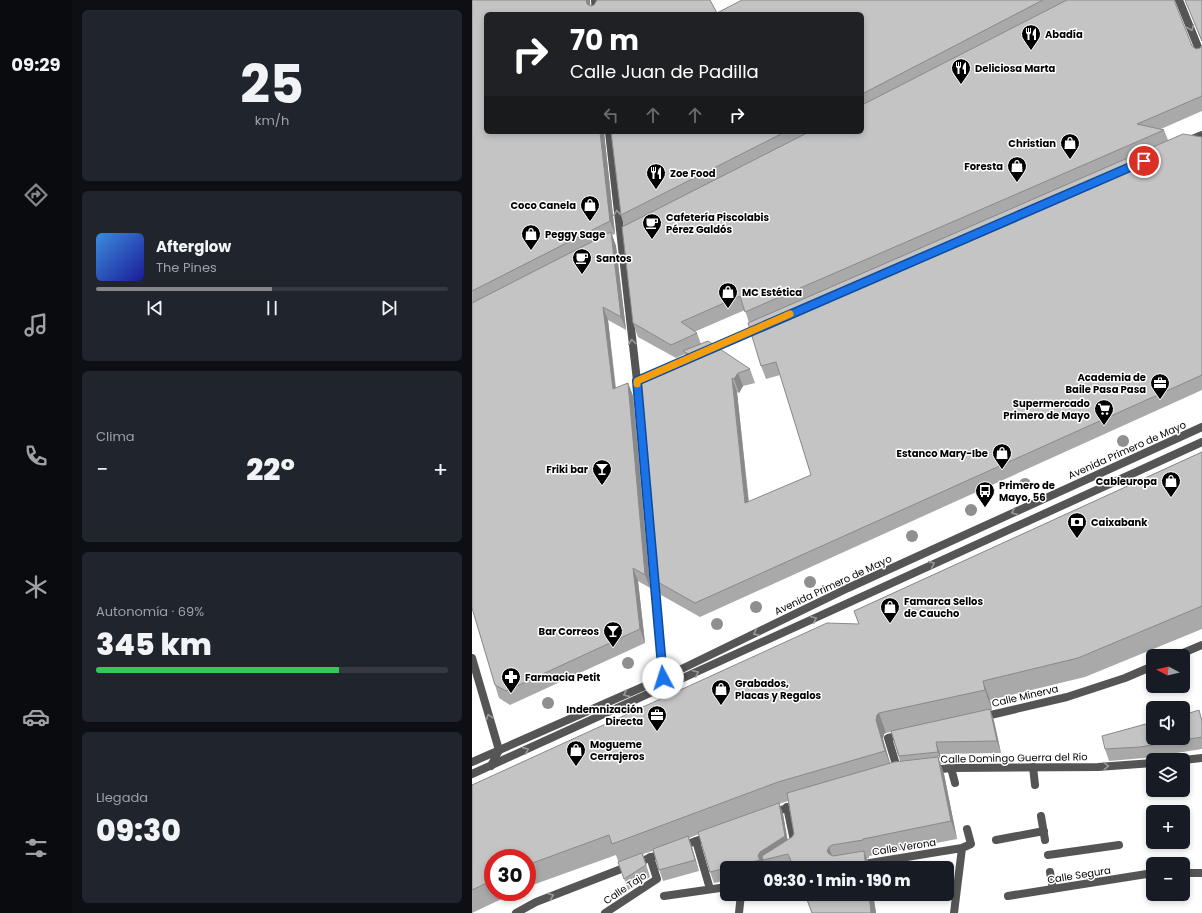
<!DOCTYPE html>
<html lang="es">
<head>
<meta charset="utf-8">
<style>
	:root { --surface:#171b24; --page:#20242c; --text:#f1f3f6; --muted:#9ea1a6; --line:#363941; --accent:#858687 }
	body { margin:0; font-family:Poppins,sans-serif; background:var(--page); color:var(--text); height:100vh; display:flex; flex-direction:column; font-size:15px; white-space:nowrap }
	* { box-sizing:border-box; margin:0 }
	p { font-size:13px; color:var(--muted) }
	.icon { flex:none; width:22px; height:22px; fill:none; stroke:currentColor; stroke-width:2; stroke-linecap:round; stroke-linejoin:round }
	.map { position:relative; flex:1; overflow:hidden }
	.side { display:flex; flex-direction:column; gap:10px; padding:10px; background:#0d0f14; width:400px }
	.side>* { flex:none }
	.guide { position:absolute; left:12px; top:12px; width:380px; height:122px; border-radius:6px; box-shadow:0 2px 6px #0003; background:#202124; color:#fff; overflow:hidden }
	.needle { width:26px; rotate:277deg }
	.fabs { position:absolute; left:674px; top:649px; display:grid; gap:8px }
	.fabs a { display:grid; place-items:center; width:44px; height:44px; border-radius:6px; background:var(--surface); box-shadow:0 2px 6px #0003; font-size:20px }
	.speed { position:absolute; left:12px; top:849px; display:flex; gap:8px; font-size:20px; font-weight:700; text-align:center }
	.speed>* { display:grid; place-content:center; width:52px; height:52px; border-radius:50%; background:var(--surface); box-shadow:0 2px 6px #0003; line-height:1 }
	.speed .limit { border:6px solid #d22; background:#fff; color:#111 }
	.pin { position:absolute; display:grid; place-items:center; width:34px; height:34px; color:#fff; margin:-17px; border:2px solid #fff; border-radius:50%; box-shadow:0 1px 4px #0007 }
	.me { position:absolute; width:44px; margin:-22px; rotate:355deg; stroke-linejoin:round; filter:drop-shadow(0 0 3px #0008) }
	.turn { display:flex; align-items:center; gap:14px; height:84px; padding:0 20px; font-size:18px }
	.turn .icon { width:52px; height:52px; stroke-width:2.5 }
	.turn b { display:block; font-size:28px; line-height:34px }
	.lanes { display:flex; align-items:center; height:38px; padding:0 20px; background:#0003; justify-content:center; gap:20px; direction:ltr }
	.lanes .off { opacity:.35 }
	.big { font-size:30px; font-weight:800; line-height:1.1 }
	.side .card { flex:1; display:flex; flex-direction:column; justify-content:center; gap:6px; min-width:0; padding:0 14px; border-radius:6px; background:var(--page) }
	.side .dial { align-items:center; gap:0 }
	.dial b { font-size:52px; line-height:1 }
	.song { display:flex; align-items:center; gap:12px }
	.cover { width:48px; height:48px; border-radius:6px; background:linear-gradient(135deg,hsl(210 70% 55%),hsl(240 70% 35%)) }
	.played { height:4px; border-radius:2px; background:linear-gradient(90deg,var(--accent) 50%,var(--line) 50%) }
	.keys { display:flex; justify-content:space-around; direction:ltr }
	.heat { display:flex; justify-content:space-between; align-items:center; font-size:22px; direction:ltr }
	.charge { height:6px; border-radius:3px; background:linear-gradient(90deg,#34c759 69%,var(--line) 0) }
	.trip { position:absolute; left:248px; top:861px; width:234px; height:40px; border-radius:6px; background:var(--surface); box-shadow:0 2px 6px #0003; font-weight:800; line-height:40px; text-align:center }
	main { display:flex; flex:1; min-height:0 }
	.tabs { display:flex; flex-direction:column; width:72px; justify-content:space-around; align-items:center; background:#090b0e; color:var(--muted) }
	.tabs .icon { width:28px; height:28px }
	.tabs .selected { color:var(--accent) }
	.tabs b { font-size:18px; color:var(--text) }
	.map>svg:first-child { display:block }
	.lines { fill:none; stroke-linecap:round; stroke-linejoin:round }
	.pedestrian { stroke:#555; stroke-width:8 }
	.minor { stroke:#555; stroke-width:8 }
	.tertiary { stroke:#555; stroke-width:8 }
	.tree { fill:#8f8f8f }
	.wall { fill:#a9a9a9; fill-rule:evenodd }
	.shaded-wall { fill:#898989 }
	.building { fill:#c4c4c4; stroke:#898989 }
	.oneway { stroke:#999 }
	.route-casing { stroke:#114b97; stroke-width:10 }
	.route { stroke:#1a73e8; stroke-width:7 }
	.slow { stroke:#f59e0b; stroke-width:7 }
	.labels { text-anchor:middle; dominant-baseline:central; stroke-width:3; stroke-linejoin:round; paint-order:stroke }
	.poi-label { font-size:10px; font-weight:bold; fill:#000; stroke:#fff; text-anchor:start }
	.street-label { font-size:10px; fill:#000; stroke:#fff }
</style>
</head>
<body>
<main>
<nav class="tabs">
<b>09:29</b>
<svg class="icon selected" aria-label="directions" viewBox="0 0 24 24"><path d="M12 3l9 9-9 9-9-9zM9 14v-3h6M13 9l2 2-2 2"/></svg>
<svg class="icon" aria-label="music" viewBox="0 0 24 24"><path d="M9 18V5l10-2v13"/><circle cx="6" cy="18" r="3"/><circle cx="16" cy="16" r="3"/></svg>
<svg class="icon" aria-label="phone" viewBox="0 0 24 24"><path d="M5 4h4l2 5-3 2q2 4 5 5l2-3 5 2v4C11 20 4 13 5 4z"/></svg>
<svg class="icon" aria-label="climate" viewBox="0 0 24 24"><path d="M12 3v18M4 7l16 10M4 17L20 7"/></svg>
<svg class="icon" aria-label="car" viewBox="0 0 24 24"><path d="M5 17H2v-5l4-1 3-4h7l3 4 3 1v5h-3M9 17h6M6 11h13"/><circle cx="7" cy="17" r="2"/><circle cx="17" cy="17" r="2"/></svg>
<svg class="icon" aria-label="filters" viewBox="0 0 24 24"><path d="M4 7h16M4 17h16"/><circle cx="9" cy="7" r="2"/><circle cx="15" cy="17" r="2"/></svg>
</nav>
<section class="side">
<div class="card dial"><b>25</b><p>km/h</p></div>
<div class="card">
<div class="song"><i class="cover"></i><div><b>Afterglow</b><p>The Pines</p></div></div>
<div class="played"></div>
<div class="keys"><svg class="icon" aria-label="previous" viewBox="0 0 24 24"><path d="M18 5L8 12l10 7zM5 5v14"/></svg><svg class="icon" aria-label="pause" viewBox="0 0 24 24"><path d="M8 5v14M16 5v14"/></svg><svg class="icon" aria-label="next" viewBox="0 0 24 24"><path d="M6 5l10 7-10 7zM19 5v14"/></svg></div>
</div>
<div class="card"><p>Clima</p>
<div class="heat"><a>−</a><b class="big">22°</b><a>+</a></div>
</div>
<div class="card"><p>Autonomía · 69%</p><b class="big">345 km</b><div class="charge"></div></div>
<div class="card"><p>Llegada</p><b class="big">09:30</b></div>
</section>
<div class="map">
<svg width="730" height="913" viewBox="0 0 730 913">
	<rect width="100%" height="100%" fill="#fff"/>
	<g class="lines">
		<path class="pedestrian" d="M561,767L563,785
			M479,768L483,783
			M315,807L323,846
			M569,816L573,840
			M524,840L572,831
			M224,841L238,889
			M576,855L647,845
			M367,868L490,848L499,844L495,829
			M578,872L581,889
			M711,873H730
			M192,896L255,887
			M536,896L681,873
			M133,913L185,879L178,857
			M267,913L269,894
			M482,913L490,848"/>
		<path class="minor" d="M123,0L124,14
			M707,0L730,57
			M137,132L165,381L191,678L189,684
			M718,140L730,135
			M236,350L289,327
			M704,656L730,645
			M0,658L27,750L19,766
			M510,717L595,697L653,678L681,666
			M711,760L730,758
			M460,770L479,768L626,767L681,763
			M426,771L416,738L430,735
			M300,813L327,804
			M210,846L238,836
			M44,913L64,902L193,852"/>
		<path class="tertiary" d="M0,762L191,678L376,588L730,427
			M0,774L730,442"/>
	</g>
	<g class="tree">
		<circle cx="651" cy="441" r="6"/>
		<circle cx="553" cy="484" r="6"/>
		<circle cx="499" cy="510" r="6"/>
		<circle cx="440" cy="536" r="6"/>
		<circle cx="338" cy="582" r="6"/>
		<circle cx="284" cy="607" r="6"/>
		<circle cx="245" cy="624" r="6"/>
		<circle cx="156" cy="663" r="6"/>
		<circle cx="76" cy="703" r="6"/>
	</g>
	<path class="wall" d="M0,0H118V5L119,6L245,13L270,0H702L720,46L724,49L728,48L730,45V111L689,129L692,130L696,140L730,137V390L228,617L189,595L184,581L214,357L213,354L204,358L166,337L161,323L152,226L149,215L139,132H390V14H14L132,132L143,234L140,235L144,246L154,330L136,320L144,388L156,383L161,396L178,588L166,581L173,643L38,705L27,698L23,685L0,608ZM273,310L277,323L289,366L294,379L308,375L339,475L277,502L265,392L267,393L271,386L283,383L278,369L229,344L225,333L222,332Z
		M713,0H730V42Z
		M730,452V629L613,677L518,700L520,710H518L522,721L529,753L468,754L470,764H468L472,774L485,839L397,856V858H395L398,868H294L292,864L291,868H255V880L242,883L238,872L227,834L217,838L227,871L191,881L181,851L171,854L178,877L156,890L144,855L55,887V858H21V892H42L38,893V895L0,913V785L387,624L382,611ZM419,732L428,761L418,763L411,739L412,734L414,733ZM316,801L322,834L320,837L315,840L311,814L307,804Z
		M730,719V749L672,758L637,761L633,749Z
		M332,894H401L404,913H340Z"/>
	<path class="shaded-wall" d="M114,0H118L119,14L114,1Z
		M128,132H132L143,234L138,221Z
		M139,232L144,246L154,330L149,317Z
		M131,307L136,320L145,403L141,389Z
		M266,373L271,386L267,393L262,379Z
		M260,378L265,392L278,517L273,503Z
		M156,383L161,396L178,588L173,575Z
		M161,568L166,581L173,643L168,629Z
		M511,681L518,700L520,710L513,690Z
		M518,709L522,721L529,753L525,741Z
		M407,713L414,733L412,734L411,739L420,770L413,751L404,720L405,715Z
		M464,742L468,754L470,764L466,752Z
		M466,757L472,774L485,839L479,821Z
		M307,803L311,814L317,847L291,860L292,864L291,868L286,856Z
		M216,836L220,847L227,871L223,860Z
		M357,847L363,864L362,868L355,851Z
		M392,851L398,868H394Z
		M397,894H401L404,913H399Z"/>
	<path class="building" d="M0,0H114L115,4L119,6L122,5L125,0H238L245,13L270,0H571L390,94V14H14V132H128L138,221L0,291Z
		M595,0H702L720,46L724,49L728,48L730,45V96L665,124L692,130L273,312L268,296L209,322L225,333L199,345L161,323L150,227L337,132H390V105Z
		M713,0H730V41Z
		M139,132H313L149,215Z
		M711,134L730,137V375L223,603L184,581L167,378L218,355L211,351L236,341L278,369L266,373L262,379L260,378L273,503L339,475L304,362L289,366L276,323Z
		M139,232L149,317L131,307L141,389L156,383L173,575L161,568L168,629L34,691L23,685L0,608V303Z
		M730,452V606L606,658L511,681L513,690L407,713L405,715L404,720L413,751L306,782L140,844L137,835L55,865V858H21V880L0,890V785L355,623L387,624L382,611Z
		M518,709L525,741L464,742L466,752L427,756L419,731Z
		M727,710L730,721V737L668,747L633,749L630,736L681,722V738H711V715Z
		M466,757L479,821L391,839V840L360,845L357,847L355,851L357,854L361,856L392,851L394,868H322L316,854L291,860L290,856L320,837L322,834L315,793L422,762Z
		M307,803L313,836L288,852L286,856L288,860L238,872L226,832Z
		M216,836L223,860L187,870L181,849Z
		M170,853L174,865L152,879L146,862Z
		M333,894H397L399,913H340Z"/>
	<defs><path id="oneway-chevron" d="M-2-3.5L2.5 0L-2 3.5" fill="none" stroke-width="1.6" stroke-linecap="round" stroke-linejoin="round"/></defs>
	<g class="oneway">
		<use href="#oneway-chevron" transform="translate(719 28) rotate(68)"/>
		<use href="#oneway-chevron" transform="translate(145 213) rotate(-96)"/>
		<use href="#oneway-chevron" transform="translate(160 342) rotate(-97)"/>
		<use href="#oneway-chevron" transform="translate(542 512) rotate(156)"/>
		<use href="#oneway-chevron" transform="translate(460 564) rotate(-24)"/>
		<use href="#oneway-chevron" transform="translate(342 619) rotate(-25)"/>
		<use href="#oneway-chevron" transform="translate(284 633) rotate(154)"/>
		<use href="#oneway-chevron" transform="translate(224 673) rotate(-25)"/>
		<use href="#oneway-chevron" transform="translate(154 694) rotate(156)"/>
		<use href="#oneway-chevron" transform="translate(17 717) rotate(-107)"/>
		<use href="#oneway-chevron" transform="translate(54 750) rotate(-24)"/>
		<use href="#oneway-chevron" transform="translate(634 766) rotate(-4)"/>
		<use href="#oneway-chevron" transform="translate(79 896) rotate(-22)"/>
	</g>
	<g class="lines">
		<g class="route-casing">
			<path id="route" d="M191,678L165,381L672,161"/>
		</g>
		<use href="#route" class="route"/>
		<path class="slow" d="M165,384V381L318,314"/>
	</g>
	<defs>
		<g id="restaurant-pin" transform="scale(1)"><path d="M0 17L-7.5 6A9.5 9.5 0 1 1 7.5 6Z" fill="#000" stroke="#fff"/><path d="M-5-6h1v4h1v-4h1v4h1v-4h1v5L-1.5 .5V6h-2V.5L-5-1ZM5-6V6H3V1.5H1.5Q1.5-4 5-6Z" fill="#fff"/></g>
		<g id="shop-pin" transform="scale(1)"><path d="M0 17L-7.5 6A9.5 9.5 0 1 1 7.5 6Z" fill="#000" stroke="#fff"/><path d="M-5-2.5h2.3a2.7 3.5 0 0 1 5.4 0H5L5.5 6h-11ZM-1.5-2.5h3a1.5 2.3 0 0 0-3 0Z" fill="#fff"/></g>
		<g id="cafe-pin" transform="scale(1)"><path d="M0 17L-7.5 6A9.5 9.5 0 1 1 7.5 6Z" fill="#000" stroke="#fff"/><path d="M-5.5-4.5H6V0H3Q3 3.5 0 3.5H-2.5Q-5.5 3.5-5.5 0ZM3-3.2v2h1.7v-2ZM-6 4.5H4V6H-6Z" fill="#fff"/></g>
		<g id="office-pin" transform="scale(1)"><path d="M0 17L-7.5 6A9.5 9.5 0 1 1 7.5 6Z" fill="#000" stroke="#fff"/><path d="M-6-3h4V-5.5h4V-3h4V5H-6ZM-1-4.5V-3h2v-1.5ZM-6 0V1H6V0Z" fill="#fff"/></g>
		<g id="supermarket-pin" transform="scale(1)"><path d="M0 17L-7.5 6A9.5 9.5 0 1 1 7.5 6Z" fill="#000" stroke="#fff"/><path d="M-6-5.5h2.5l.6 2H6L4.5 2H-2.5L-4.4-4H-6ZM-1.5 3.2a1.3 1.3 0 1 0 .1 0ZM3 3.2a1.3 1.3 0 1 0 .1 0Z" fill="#fff"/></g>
		<g id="bar-pin" transform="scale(1)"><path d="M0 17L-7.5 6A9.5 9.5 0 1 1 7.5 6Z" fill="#000" stroke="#fff"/><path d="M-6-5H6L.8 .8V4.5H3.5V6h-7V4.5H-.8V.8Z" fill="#fff"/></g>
		<g id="bus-pin" transform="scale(1)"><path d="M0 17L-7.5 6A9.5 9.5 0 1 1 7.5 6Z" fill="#000" stroke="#fff"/><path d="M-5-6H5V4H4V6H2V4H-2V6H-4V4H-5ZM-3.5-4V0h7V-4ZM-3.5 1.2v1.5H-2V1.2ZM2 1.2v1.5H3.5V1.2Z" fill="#fff"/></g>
		<g id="bank-pin" transform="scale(1)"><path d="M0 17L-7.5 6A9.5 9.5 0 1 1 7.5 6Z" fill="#000" stroke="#fff"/><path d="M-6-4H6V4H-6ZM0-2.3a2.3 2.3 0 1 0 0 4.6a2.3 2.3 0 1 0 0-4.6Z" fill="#fff"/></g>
		<g id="pharmacy-pin" transform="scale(1)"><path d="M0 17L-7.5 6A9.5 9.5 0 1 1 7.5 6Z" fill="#000" stroke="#fff"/><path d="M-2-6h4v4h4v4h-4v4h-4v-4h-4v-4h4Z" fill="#fff"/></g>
	</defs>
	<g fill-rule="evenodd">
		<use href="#restaurant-pin" x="559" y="34"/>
		<use href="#restaurant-pin" x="489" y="68"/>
		<use href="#shop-pin" x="598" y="143"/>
		<use href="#shop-pin" x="545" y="166"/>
		<use href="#restaurant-pin" x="184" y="173"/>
		<use href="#shop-pin" x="118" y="205"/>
		<use href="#cafe-pin" x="180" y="223"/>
		<use href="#shop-pin" x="59" y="234"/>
		<use href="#cafe-pin" x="110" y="258"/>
		<use href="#shop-pin" x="256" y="292"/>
		<use href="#office-pin" x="688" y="383"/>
		<use href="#supermarket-pin" x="632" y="409"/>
		<use href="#shop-pin" x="530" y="453"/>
		<use href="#bar-pin" x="130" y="469"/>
		<use href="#shop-pin" x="699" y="481"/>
		<use href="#bus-pin" x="513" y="491"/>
		<use href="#bank-pin" x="605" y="522"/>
		<use href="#shop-pin" x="418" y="607"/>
		<use href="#bar-pin" x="141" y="631"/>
		<use href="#pharmacy-pin" x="39" y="677"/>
		<use href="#shop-pin" x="249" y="689"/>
		<use href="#office-pin" x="185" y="715"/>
		<use href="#shop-pin" x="104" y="750"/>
	</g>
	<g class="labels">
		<g class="poi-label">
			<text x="573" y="34">Abadía</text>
			<text x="503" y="68">Deliciosa Marta</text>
			<text x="584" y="143" text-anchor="end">Christian</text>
			<text x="531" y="166" text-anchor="end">Foresta</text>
			<text x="198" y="173">Zoe Food</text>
			<text x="104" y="205" text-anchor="end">Coco Canela</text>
			<text x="194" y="217">Cafetería Piscolabis<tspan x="194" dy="12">Pérez Galdós</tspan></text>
			<text x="73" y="234">Peggy Sage</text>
			<text x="124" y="258">Santos</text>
			<text x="270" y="292">MC Estética</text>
			<text x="674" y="377" text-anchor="end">Academia de<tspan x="674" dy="12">Baile Pasa Pasa</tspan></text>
			<text x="618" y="403" text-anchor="end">Supermercado<tspan x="618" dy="12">Primero de Mayo</tspan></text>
			<text x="516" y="453" text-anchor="end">Estanco Mary-Ibe</text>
			<text x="116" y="469" text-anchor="end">Friki bar</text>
			<text x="685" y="481" text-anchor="end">Cableuropa</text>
			<text x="527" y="485">Primero de<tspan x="527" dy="12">Mayo, 56</tspan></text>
			<text x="619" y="522">Caixabank</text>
			<text x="432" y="601">Famarca Sellos<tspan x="432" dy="12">de Caucho</tspan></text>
			<text x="127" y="631" text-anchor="end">Bar Correos</text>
			<text x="53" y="677">Farmacia Petit</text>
			<text x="263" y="683">Grabados,<tspan x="263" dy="12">Placas y Regalos</tspan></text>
			<text x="171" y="709" text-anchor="end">Indemnización<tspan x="171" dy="12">Directa</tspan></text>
			<text x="118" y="744">Mogueme<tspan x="118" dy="12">Cerrajeros</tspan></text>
		</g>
		<g class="street-label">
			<text transform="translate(655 450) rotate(-24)">Avenida Primero de Mayo</text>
			<text transform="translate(361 585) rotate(-25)">Avenida Primero de Mayo</text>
			<text transform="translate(553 696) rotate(-13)">Calle Minerva</text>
			<text transform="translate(542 758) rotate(-1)">Calle Domingo Guerra del Río</text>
			<text transform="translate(432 847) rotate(-9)">Calle Verona</text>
			<text transform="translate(607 875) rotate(-9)">Calle Segura</text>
			<text transform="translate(153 888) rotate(-34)">Calle Tajo</text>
		</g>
	</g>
</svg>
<div class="fabs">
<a><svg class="needle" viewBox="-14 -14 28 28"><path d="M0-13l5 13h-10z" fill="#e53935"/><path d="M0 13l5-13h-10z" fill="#9ea1a6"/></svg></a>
<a><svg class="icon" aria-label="sound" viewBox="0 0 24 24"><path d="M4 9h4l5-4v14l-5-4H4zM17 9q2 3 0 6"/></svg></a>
<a><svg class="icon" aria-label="layers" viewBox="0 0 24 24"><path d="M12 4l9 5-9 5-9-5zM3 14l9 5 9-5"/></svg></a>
<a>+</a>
<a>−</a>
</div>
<div class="speed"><div class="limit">30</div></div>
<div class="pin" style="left:672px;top:161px;background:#d93025"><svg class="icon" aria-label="arrive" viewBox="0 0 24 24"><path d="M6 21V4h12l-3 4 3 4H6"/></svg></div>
<svg class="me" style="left:191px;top:678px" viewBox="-20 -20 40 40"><circle r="19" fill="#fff"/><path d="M0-13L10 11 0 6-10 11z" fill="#1a73e8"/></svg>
<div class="trip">09:30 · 1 min · 190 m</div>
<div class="guide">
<div class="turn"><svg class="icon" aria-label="right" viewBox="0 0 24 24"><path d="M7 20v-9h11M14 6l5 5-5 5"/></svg><div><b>70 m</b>Calle Juan de Padilla</div></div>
<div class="lanes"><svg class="icon off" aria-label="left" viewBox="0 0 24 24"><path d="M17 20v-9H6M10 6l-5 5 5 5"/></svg><svg class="icon off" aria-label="ahead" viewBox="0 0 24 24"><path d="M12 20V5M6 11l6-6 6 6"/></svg><svg class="icon off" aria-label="ahead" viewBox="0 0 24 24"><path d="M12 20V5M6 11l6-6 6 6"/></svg><svg class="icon" aria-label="right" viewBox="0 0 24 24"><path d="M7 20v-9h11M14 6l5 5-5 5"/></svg></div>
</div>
</div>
</main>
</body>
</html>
